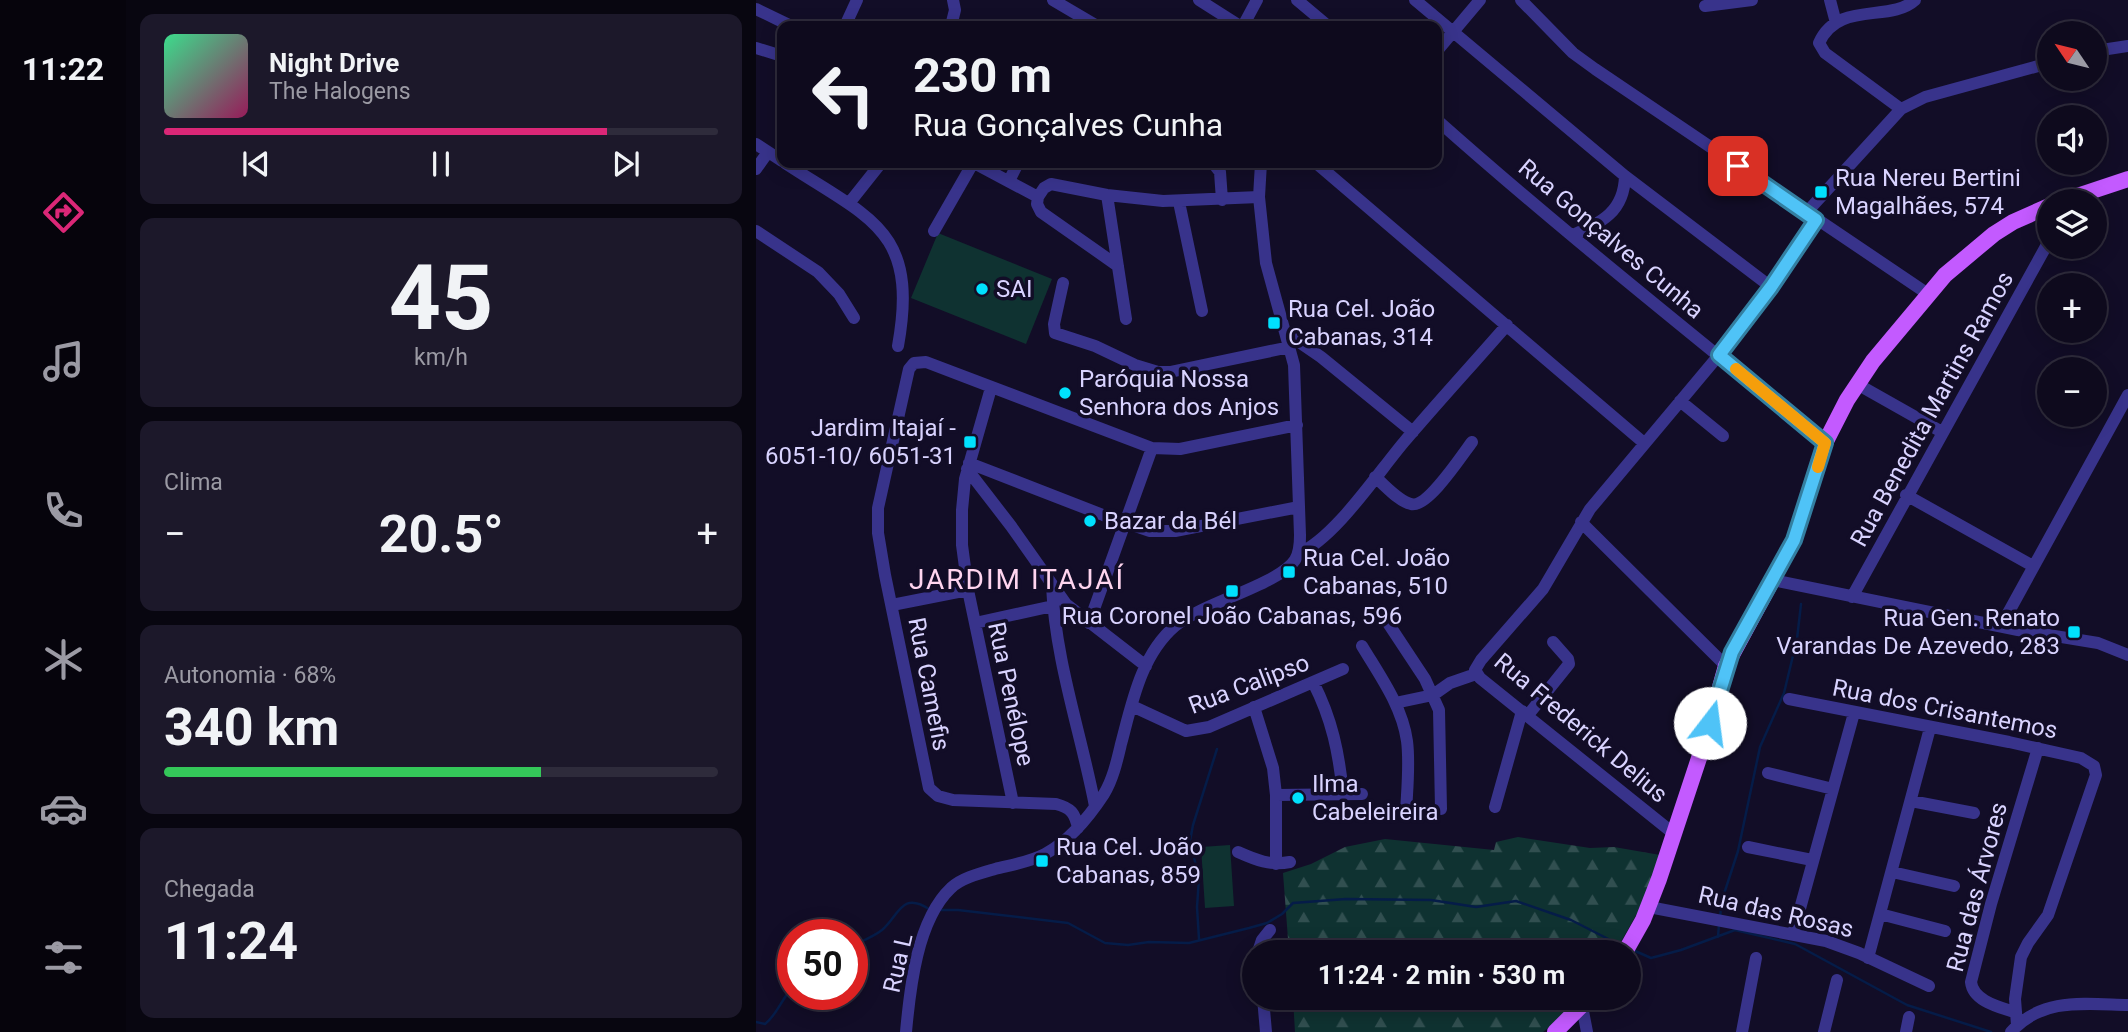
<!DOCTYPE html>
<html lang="pt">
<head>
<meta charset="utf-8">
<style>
	:root { --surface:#0e0a1d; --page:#1c182a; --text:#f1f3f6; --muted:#9b9aa4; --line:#2e2b3b; --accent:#db2777 }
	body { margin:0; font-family:Roboto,sans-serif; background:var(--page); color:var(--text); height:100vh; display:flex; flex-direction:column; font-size:26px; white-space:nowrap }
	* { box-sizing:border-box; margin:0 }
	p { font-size:23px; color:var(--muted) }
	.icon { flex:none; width:38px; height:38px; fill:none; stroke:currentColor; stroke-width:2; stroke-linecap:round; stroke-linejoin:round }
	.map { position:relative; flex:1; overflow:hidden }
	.side { display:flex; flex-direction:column; gap:14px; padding:14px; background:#080610; width:630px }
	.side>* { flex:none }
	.guide { position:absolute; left:21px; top:21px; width:665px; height:147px; border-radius:14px; box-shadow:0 4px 18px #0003,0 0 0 2px var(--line); background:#0e0a1d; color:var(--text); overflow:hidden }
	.needle { width:46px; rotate:305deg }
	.tools { position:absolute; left:1281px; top:21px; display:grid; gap:14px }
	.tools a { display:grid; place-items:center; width:70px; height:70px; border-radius:50%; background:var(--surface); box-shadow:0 4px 18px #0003,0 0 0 2px var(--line); font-size:35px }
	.speed { position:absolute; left:21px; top:919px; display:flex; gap:14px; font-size:35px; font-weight:700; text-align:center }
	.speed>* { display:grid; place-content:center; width:91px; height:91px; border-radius:50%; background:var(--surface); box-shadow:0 4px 18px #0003,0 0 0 2px var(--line); line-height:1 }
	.speed .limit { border:10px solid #d22; background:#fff; color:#111 }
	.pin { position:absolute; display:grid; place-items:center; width:60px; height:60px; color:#fff; margin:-30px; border-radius:14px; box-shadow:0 4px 10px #0006 }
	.me { position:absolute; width:77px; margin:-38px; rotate:15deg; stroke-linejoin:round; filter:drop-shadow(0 0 5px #0008) }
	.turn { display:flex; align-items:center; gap:24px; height:147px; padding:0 21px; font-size:32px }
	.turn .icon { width:91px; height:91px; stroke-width:2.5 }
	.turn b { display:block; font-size:49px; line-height:60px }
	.big { font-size:52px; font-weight:700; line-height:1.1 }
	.side .card { flex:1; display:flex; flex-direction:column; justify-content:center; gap:10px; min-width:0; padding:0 24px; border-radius:14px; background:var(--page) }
	.side .dial { align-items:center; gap:0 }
	.dial b { font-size:91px; line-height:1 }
	.song { display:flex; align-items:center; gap:21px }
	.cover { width:84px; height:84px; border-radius:10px; background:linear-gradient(135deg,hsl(150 70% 55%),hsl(330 70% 35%)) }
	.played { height:7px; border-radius:4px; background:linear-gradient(90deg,var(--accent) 80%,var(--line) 80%) }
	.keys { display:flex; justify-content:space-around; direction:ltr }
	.heat { display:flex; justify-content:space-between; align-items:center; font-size:38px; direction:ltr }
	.charge { height:10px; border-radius:5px; background:linear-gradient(90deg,#34c759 68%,var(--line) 0) }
	.trip { position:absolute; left:486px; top:940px; width:399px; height:70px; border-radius:35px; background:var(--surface); box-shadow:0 4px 18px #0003,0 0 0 2px var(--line); font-weight:700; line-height:70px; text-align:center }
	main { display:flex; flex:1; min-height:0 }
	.tabs { display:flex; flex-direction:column; width:126px; justify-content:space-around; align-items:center; background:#06040c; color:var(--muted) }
	.tabs .icon { width:49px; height:49px }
	.tabs .current { color:var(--accent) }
	.tabs b { font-size:32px; color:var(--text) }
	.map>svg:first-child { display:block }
	.forest { fill:url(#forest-firs) }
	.pitch { fill:#0f3231 }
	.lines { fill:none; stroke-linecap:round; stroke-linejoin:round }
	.stream { stroke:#051c48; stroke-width:2.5 }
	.minor { stroke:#38338b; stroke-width:12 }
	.major { stroke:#c35aff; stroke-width:16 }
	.route-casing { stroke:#337fa1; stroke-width:18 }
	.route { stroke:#4fc3f7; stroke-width:12 }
	.slow { stroke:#f59e0b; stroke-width:12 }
	.poi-dot { fill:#00e1fe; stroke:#120d27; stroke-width:2.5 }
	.labels { text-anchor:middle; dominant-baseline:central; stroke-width:7; stroke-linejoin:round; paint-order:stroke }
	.poi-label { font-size:24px; fill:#d9d3ff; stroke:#120d27; text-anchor:start }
	.street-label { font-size:24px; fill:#d9d3ff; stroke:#120d27 }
	.quarter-label { font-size:28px; letter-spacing:2px; fill:#ffd5ef; stroke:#120d27 }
</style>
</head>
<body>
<main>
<nav class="tabs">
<b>11:22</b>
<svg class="icon current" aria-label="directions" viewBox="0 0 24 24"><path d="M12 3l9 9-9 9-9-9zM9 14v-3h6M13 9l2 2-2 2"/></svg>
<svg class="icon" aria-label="music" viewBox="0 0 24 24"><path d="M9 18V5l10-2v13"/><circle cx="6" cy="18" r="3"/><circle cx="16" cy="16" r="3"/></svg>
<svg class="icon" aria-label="phone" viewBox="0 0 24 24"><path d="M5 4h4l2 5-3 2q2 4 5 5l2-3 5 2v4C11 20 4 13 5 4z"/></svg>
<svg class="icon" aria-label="climate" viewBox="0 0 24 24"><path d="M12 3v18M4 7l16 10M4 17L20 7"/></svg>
<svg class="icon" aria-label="car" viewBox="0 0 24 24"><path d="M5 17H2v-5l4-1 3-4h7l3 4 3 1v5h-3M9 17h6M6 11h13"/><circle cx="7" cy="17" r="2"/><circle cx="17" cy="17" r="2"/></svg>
<svg class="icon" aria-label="filters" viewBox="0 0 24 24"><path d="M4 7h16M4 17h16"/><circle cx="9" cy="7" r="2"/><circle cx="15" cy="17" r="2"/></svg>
</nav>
<section class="side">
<div class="card">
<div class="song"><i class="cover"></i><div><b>Night Drive</b><p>The Halogens</p></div></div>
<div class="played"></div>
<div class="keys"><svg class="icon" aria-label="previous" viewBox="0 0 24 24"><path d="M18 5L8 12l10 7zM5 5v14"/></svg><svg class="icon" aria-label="pause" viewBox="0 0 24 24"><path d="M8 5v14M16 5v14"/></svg><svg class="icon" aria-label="next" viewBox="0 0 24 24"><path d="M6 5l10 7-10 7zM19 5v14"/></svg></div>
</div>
<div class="card dial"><b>45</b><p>km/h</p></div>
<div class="card"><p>Clima</p>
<div class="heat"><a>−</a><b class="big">20.5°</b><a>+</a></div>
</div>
<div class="card"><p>Autonomia · 68%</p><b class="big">340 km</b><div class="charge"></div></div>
<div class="card"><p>Chegada</p><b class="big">11:24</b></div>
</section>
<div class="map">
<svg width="1372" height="1032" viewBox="0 0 1372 1032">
	<defs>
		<pattern id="forest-firs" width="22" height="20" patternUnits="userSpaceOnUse" patternTransform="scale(1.75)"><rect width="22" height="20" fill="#0f3231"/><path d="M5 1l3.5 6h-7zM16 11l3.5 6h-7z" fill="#314f50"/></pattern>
	</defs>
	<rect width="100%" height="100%" fill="#120d27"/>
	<path class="forest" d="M762,837L834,848L858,847L904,855L887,903L859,952H533L527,873L555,864L589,847L629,839L738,850L740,842Z
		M537,998H823L804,1018L787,1032H539Z"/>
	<path class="pitch" d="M182,233L296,279L270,344L155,298Z
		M474,845L478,906L449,908L445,847Z"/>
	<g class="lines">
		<path class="stream" d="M183,910H202L312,923L349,943L372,945L393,942L433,943L493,928L511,923L526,914L537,903L590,899L675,900L720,907L760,901L815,920L864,945
			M964,917L966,900L982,851L1004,747L1028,693L1041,639L1045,604
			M962,937L963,924
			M443,939L441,907L443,878L434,841L437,825L461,749
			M96,946C106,941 117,937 126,930C143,916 145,891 173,909
			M877,950L895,958L925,950L979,930L1039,944L1151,1005L1235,1032
			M0,1022L9,1024C21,1015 26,998 37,987"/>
		<path class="minor" d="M297,0L341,26
			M443,0L484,26
			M541,0L572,26
			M659,0L869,176L1015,287
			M765,0L817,53L839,69L1172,294
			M1074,0L1080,23
			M949,6L996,0
			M0,9L35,26
			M89,26L101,0
			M195,26L199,10L197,0
			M487,26L501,0
			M0,48L26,56
			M681,51L724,0
			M1339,51L1372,46
			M1145,109L1069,53L1063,43C1082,0 1134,23 1159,0
			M681,120C807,232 939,336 1069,443
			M0,144L26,161
			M29,163C114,219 163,229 142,346
			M218,163L282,197L288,188L295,184L351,195L407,201L503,197
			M457,163L464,172L466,200
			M560,163L888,443
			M0,169L12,152
			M253,181L262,163
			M351,195L370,319
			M282,197L281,204L285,212L362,266
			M94,202L125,163
			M423,202L446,311
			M1050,213L1145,109L1169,97L1293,63
			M0,231L62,272L83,294L98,318
			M178,231L217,163
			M817,235C846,222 868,212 869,176
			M307,283L298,324L299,333L339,346L379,365L402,372H414L534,347
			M530,333L565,357L657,432
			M1101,384L1186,432
			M235,388L209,479L206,510V545L212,590L257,803
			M924,401L967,436
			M213,463L347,515L394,531H419L543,507
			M211,469L255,526L310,604L390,666
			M619,477C629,485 642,501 655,504C671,509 706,455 716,442
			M1150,495L1277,566
			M825,522L970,666
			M542,554C579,538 621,474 648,442C682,402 717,364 751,325
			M1017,580L1262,630L1342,643L1372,655
			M296,585C299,660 325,733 339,806
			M1096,597L1293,241
			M136,605L212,590
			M628,617L669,679L683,710L685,809
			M219,623L297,606
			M333,623L396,448
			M1245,626L1372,395
			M606,646C624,676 646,706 651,741C654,764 651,790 650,813
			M557,682C576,719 583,753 587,794
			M1033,699L1253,742L1325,758L1338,766L1340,775L1292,915L1272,943L1265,957L1259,999L1261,1025
			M639,703L677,695L694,683L720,674
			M376,706L430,731L453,727L587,669
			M498,707L517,768L520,795L606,794
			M772,715L813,664L812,659L797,642
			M1012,773L1077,789
			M1155,801L1218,813
			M739,807L766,711
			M322,828C319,813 315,808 300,804L197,800L182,796L173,788L129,575L122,533V508L153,369L158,363L170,362L396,448L424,449L541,425
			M917,833L724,678L719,670L725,660L787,589L834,509L963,355L1015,287L1060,220
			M992,847L1056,860
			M482,852C500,860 514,866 534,862
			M520,864V795
			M1136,872L1198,886
			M893,907L1070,941L1103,953L1173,986
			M1124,914L1189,931
			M1037,934L1098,713
			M502,952L506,940L514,930
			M1112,958L1174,728
			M507,998L510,1032
			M826,1006L831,1032
			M1258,1012C1243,1007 1217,1001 1215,982L1235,904L1282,748
			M150,1032C154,988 161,920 195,888C205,878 225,873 239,869C255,865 274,862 289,854C313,841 333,817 348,794C357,779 361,761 365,744C376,703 385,655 419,626C446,603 524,584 539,560C544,552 544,543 544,535L538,365L510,263L503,197L505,163
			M986,1032L1000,958
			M1068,1032L1081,980
			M1150,1032L1153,1017
			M1255,1032C1286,997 1329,1004 1372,1005"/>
		<path class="major" d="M1306,201L1372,179
			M869,952L887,920L903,879L950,737L970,666L1038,540L1069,443L1091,400L1117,361L1189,275L1238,234L1257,222L1293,206
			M799,1032L833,998"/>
	</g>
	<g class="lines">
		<g class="route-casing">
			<path id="route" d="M954,723L976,652L1038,540L1069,443L963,355L1015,287L1060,220L982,166"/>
		</g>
		<use href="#route" class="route"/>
		<path class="slow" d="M980,369L1069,443L1062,467"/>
	</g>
	<g class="poi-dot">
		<rect x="1058" y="185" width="14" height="14" rx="3.5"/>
		<circle cx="226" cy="289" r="7"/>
		<rect x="511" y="316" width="14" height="14" rx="3.5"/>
		<circle cx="309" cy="393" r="7"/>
		<rect x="207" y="435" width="14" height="14" rx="3.5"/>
		<circle cx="334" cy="521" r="7"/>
		<rect x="526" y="565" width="14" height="14" rx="3.5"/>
		<rect x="469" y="584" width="14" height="14" rx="3.5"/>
		<rect x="1311" y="625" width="14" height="14" rx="3.5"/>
		<circle cx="542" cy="798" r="7"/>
		<rect x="279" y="854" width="14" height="14" rx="3.5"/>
	</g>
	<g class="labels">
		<g class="poi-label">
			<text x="1079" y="178">Rua Nereu Bertini<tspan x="1079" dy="28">Magalhães, 574</tspan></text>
			<text x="240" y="289">SAI</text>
			<text x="532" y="309">Rua Cel. João<tspan x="532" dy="28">Cabanas, 314</tspan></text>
			<text x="323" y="379">Paróquia Nossa<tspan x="323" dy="28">Senhora dos Anjos</tspan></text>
			<text x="200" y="428" text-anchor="end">Jardim Itajaí -<tspan x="200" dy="28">6051-10/ 6051-31</tspan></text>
			<text x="348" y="521">Bazar da Bél</text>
			<text x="547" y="558">Rua Cel. João<tspan x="547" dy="28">Cabanas, 510</tspan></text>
			<text x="476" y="616" text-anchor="middle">Rua Coronel João Cabanas, 596</text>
			<text x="1304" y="618" text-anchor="end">Rua Gen. Renato<tspan x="1304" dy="28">Varandas De Azevedo, 283</tspan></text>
			<text x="556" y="784">Ilma<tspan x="556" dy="28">Cabeleireira</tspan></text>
			<text x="300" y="847">Rua Cel. João<tspan x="300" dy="28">Cabanas, 859</tspan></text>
		</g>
		<g class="street-label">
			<text transform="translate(855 239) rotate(40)">Rua Gonçalves Cunha</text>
			<text transform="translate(1176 409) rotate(-61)">Rua Benedita Martins Ramos</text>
			<text transform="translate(173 684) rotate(79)">Rua Camefis</text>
			<text transform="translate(493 684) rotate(-21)">Rua Calipso</text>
			<text transform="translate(255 694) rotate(78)">Rua Penélope</text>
			<text transform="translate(1189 709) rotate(11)">Rua dos Crisantemos</text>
			<text transform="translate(825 728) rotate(40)">Rua Frederick Delius</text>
			<text transform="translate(1221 887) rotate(-75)">Rua das Árvores</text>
			<text transform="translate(1020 912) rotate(13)">Rua das Rosas</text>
			<text transform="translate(142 963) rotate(-77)">Rua L</text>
		</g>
		<g class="quarter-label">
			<text x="261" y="579">JARDIM ITAJAÍ</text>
		</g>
	</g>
</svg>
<div class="tools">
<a><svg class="needle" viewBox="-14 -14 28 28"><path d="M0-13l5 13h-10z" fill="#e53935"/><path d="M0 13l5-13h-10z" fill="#9b9aa4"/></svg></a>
<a><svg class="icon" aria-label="sound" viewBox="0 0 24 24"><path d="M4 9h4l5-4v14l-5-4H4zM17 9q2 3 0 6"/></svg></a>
<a><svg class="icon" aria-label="layers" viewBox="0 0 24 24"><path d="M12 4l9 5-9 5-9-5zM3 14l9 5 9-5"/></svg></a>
<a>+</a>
<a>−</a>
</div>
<div class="speed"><div class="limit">50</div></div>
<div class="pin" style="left:982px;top:166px;background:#d93025"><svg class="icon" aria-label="arrive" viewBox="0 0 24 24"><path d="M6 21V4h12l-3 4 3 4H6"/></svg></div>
<svg class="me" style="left:954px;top:723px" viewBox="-20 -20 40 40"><circle r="19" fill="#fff"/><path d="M0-13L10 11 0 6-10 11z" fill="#4fc3f7"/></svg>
<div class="trip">11:24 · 2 min · 530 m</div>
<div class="guide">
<div class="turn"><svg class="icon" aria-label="left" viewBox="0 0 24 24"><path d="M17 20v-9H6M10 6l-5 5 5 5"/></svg><div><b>230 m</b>Rua Gonçalves Cunha</div></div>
</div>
</div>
</main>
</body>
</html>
